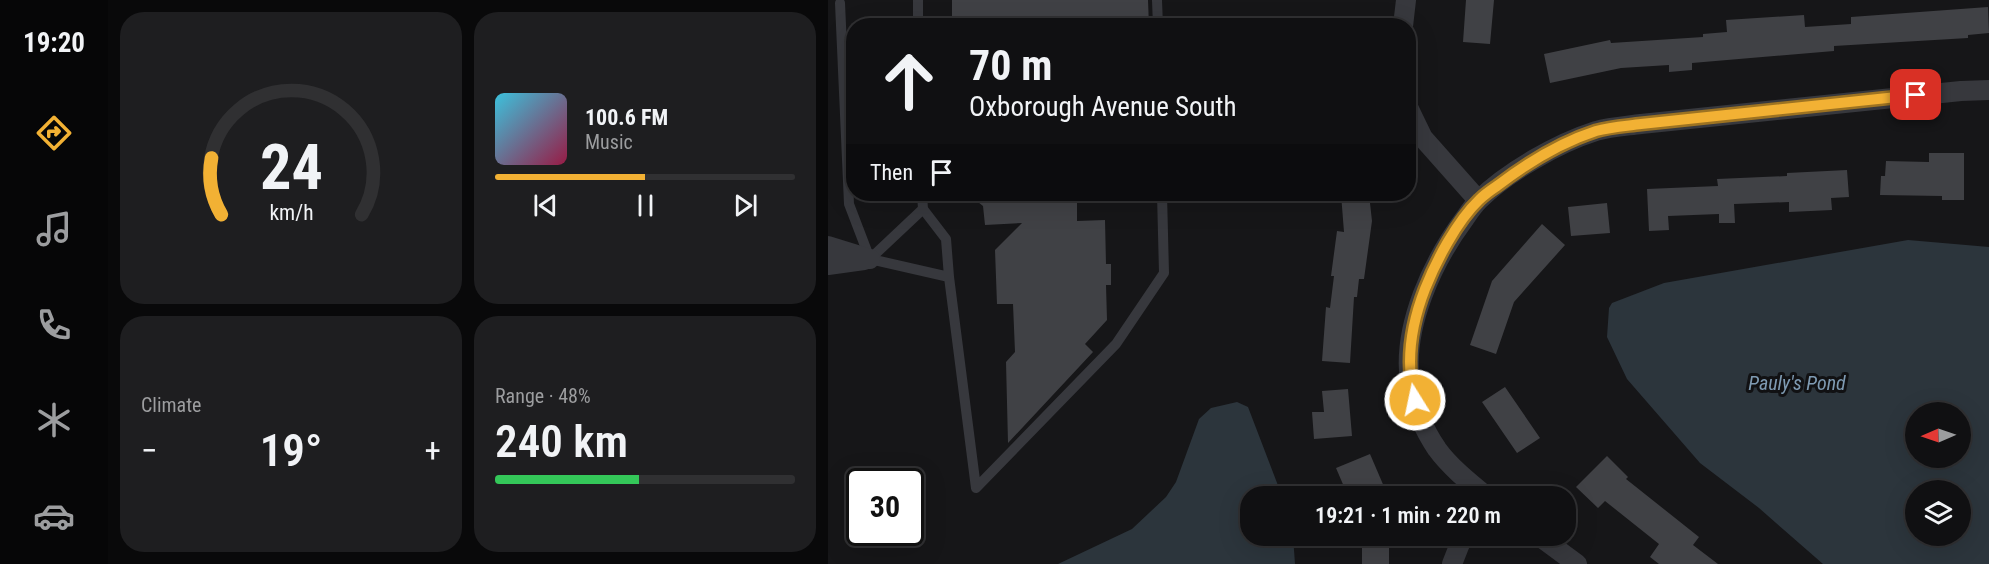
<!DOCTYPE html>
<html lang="en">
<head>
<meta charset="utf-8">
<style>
	:root { --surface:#101012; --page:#1e1e20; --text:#f1f3f6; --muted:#9c9d9f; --line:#303032; --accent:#f2b134 }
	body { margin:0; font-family:"Roboto Condensed",sans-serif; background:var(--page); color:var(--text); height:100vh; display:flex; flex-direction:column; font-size:22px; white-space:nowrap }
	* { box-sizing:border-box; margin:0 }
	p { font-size:20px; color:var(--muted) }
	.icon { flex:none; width:33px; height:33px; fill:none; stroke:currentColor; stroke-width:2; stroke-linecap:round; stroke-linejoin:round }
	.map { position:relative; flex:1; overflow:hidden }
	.drawer { display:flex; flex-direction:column; gap:12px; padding:12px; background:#09090a; width:720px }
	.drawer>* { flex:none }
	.banner { position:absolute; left:18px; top:18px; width:570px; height:183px; border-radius:24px; box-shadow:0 6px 24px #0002,0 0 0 2px var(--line); background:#101012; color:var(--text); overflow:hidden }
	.needle { width:39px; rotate:268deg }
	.buttons { position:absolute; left:1077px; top:402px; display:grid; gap:12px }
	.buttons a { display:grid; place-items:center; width:66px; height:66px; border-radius:50%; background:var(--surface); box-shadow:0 6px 24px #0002,0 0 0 2px var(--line); font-size:30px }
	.speed { position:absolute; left:18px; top:468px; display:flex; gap:12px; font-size:30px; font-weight:700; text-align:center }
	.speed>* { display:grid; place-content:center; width:78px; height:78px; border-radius:50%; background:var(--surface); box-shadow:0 6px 24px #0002,0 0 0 2px var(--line); line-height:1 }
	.speed .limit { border:3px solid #111; border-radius:9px; background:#fff; color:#111 }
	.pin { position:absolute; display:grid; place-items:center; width:51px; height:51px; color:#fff; margin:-26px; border-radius:12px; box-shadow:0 3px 9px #0006 }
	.me { position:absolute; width:66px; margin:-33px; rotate:350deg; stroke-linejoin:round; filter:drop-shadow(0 0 4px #0008) }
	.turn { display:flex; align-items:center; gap:21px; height:126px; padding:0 24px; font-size:27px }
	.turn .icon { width:78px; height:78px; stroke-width:2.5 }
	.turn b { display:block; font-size:42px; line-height:51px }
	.then { display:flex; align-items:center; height:57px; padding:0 24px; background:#0003; gap:12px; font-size:22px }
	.big { font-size:45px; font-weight:600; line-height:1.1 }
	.drawer .widget { flex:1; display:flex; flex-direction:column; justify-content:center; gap:9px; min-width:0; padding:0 21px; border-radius:24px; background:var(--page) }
	.drawer .dial { align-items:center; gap:0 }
	.dial svg { height:156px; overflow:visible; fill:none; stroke:var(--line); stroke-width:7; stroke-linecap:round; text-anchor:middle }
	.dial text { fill:var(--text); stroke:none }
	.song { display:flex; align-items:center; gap:18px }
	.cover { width:72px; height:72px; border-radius:9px; background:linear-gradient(135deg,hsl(190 70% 55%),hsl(340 70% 35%)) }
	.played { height:6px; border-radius:3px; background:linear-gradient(90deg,var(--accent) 50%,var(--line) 50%) }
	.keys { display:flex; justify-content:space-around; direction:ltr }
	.heat { display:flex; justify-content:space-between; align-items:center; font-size:33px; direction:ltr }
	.charge { height:9px; border-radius:4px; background:linear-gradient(90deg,#34c759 48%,var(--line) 0) }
	.drawer .tiles { flex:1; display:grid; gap:12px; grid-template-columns:repeat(2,1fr) }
	.trip { position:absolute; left:412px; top:486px; width:336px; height:60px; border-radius:24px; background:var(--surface); box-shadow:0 6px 24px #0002,0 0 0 2px var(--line); font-weight:600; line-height:60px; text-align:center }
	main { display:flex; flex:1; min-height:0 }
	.tabs { display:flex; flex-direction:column; width:108px; justify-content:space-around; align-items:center; background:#060607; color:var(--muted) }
	.tabs .icon { width:42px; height:42px }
	.tabs .current { color:var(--accent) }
	.tabs b { font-size:27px; color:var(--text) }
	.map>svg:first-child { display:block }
	.water { fill:#2c353c; fill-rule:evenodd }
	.building { fill:#404145 }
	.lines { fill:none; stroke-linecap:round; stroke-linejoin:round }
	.lane { stroke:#37383d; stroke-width:10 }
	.street { stroke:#37383d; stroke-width:20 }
	.route-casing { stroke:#9d7322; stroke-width:15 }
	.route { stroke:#f2b134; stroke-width:10 }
	.labels { text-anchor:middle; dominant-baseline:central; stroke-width:6; stroke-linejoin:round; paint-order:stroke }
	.water-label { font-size:20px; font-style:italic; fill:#7f9bb3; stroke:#111113 }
</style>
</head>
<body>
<main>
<nav class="tabs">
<b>19:20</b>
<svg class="icon current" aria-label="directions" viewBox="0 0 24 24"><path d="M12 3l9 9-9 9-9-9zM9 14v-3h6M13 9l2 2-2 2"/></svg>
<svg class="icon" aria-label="music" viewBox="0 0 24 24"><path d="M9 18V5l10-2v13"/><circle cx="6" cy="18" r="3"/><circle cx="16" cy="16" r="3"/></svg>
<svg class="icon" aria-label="phone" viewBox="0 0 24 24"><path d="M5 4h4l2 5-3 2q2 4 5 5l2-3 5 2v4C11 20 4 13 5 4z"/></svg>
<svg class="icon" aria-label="climate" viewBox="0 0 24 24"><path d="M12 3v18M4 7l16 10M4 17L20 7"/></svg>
<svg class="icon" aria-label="car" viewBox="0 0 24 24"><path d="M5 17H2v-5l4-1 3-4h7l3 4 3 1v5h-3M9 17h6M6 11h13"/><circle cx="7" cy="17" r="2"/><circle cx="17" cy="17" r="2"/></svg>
</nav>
<section class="drawer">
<div class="tiles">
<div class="widget dial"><svg viewBox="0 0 100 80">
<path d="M14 69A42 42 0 1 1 86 69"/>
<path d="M14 69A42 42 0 0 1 9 40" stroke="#f2b134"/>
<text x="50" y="56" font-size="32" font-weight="700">24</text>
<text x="50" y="72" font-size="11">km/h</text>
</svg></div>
<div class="widget">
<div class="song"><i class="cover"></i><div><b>100.6 FM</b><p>Music</p></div></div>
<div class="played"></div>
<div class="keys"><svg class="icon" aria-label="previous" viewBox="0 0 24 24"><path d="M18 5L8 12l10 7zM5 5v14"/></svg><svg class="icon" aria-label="pause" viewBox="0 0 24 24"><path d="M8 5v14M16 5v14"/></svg><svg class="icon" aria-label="next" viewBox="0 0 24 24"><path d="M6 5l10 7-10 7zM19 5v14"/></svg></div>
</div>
<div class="widget"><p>Climate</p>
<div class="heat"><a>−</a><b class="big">19°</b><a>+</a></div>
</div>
<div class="widget"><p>Range · 48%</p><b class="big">240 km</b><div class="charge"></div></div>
</div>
</section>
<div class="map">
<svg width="1161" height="564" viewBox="0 0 1161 564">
	<rect width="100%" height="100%" fill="#161618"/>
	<path class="water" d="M1080,240L1161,247V564H995L931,508L872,463L799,379L779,337L781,308L784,303L836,283ZM1088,412H1132V458H1088ZM1088,490H1132V536H1088Z
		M409,402L420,407L454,496H423V536H465L467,564H230L304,529L338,497L348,482L371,419L383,408Z"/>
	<path class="building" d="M124,0H320L321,26H124Z
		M638,0H666L662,44L635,42Z
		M1160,7L1161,33L1140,35V38L1006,46V51L864,63V70L841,72V65L793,68L722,83L716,54L782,40L783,43L875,37V34L899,32L898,20L976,15L977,27L1023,24V17Z
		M1101,153H1136V200H1114V196L1052,195L1053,176H1057L1058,161L1101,162Z
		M1019,170L1021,197L1003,198L1004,210L961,212V202L906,204L907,223H891V214L840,216L841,230L821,231L819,189L890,186L889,179L959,176V173Z
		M140,194H249V221L277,220L278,264H283V285H278L279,320L257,344L265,352L180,443L178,362L187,352L185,304H169L167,250L194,223L157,225L155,206Z
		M513,194H541L544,221L536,279H531L529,297H526L522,363L494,361L498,307L502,308L506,276H503L509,231L516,232Z
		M779,203L782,233L743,236L740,207Z
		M714,224L737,245L686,302L668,354L642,345L664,281Z
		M677,387L712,438L689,453L654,402Z
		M520,389L524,436L486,439L484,412H496L494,391Z
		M542,454L560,496H520L508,468Z
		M779,456L800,477L798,479L871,537L865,545L890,564H831L822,557L831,544L777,501L770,508L748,487Z
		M534,536H561V564H534Z"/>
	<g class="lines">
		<path class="lane" d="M90,0V26
			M329,0L330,26
			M12,3L21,204L42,259
			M95,209L118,239L121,277
			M42,259L121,277L148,488L288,344L336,273L334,194
			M42,259L95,209L94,194"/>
		<path class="street" d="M575,26L578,0
			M580,107L595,138L650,200
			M0,246L42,259
			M0,265L36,260
			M658,496C642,483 622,467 609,449C596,430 585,405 582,382C574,326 605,261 637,218C641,212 646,205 651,200C679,172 730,143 768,131C782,127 798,126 813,124L1133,91L1161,90
			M711,536L749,564
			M624,564L635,536"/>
	</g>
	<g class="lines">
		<g class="route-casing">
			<path id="route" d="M587,400C577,363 583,325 597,289C608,261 629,221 651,200C656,195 663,190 669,186C699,163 731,143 768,131C782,127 798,126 813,124L1088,95"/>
		</g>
		<use href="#route" class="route"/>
	</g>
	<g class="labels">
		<g class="water-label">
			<text x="969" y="383">Pauly's Pond</text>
		</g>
	</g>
</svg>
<div class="buttons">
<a><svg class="needle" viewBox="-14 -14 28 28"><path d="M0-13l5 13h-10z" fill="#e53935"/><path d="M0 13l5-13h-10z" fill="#9c9d9f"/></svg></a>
<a><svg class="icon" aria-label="layers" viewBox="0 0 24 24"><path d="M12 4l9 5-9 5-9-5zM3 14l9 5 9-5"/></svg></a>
</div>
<div class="speed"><div class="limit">30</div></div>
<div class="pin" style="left:1088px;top:95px;background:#d93025"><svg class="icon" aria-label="arrive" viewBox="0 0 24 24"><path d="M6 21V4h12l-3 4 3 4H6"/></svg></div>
<svg class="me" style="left:587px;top:400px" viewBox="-20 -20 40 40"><circle r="17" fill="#f2b134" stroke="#fff" stroke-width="3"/><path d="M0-11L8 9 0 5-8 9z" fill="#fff"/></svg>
<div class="trip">19:21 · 1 min · 220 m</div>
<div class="banner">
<div class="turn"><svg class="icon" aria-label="ahead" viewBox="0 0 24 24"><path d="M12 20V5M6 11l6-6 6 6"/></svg><div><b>70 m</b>Oxborough Avenue South</div></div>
<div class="then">Then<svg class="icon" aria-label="arrive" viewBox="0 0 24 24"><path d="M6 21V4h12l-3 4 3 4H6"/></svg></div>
</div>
</div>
</main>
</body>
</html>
